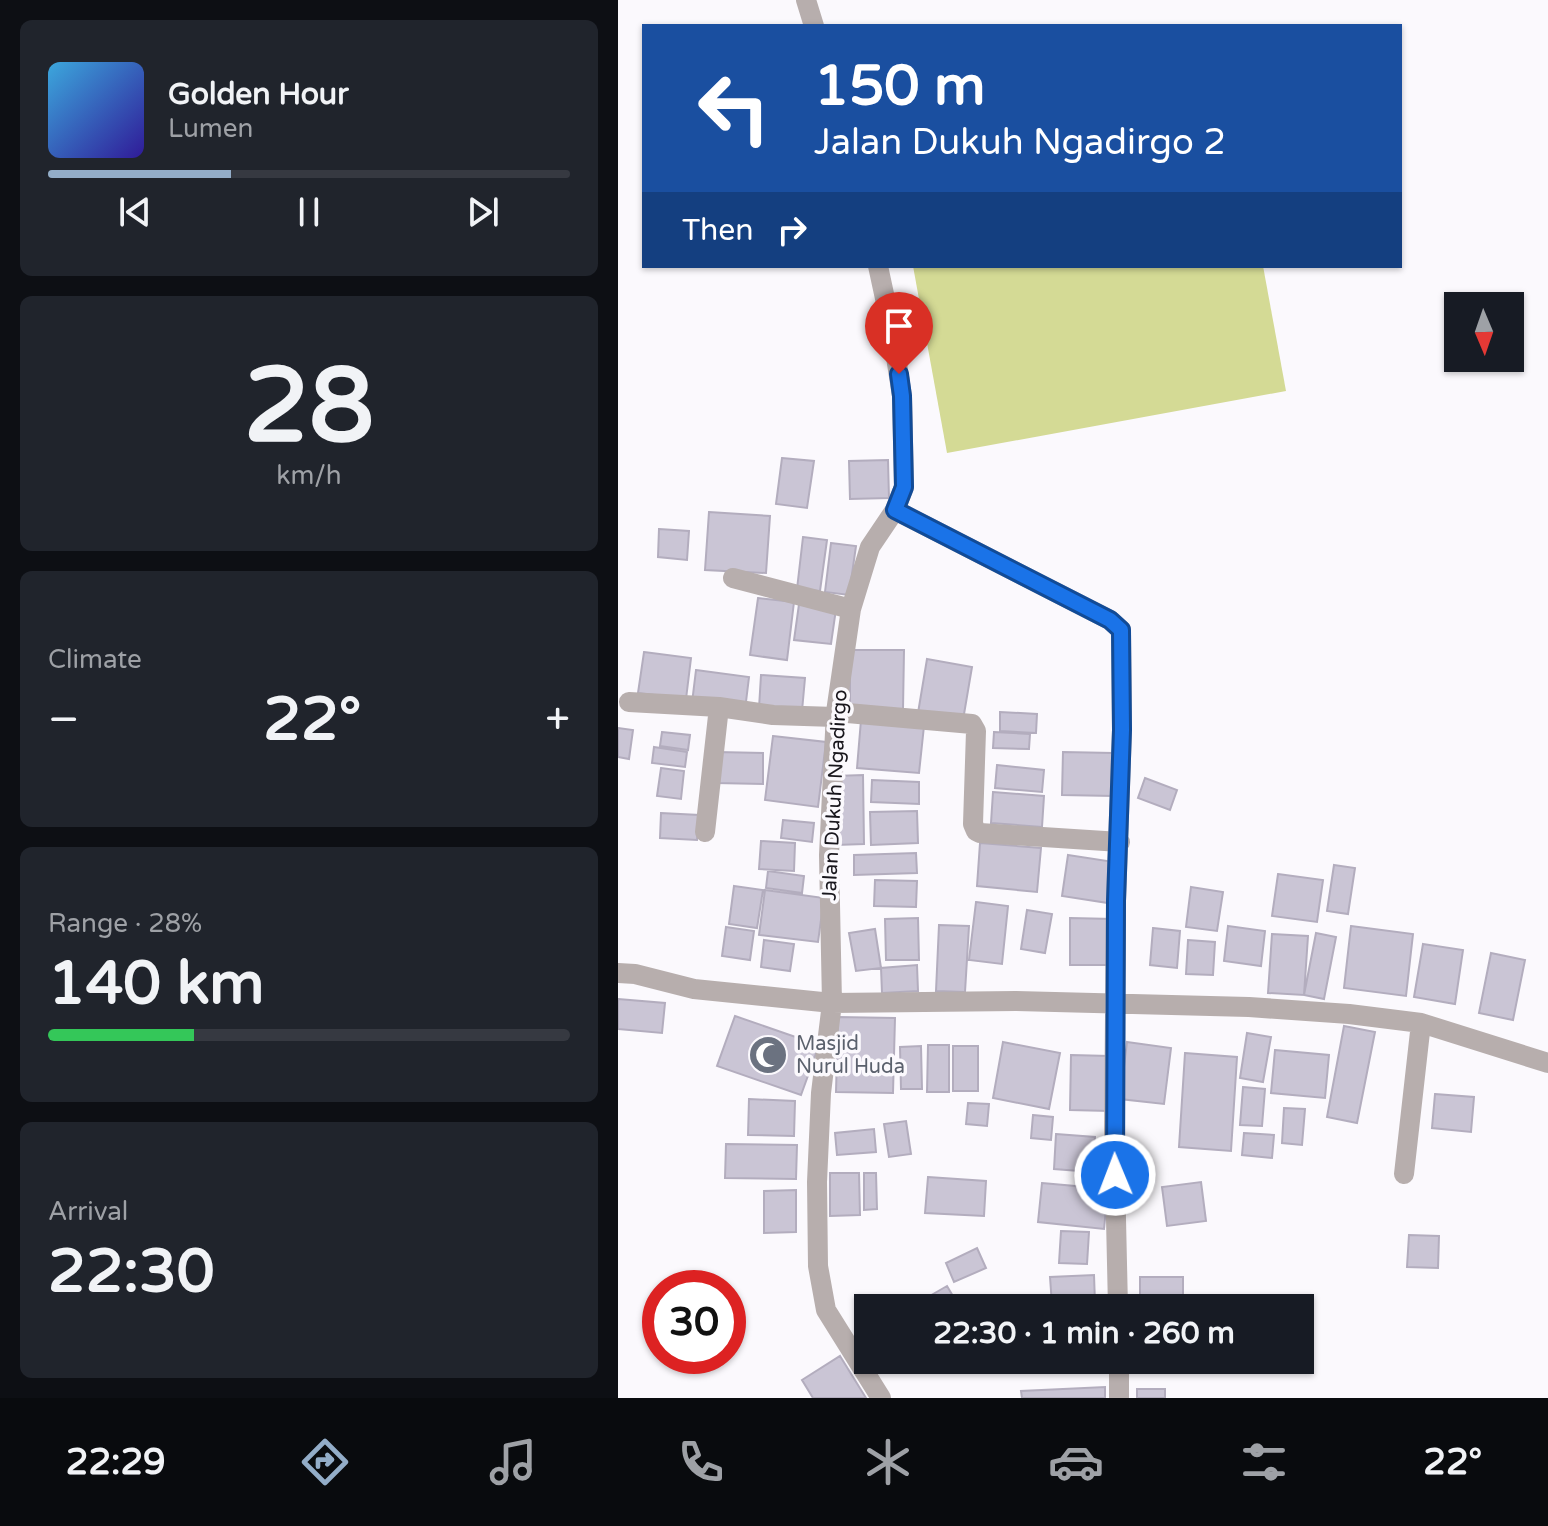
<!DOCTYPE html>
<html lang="en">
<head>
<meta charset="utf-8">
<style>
	:root { --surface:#171b24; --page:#20242c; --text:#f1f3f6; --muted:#9ea1a6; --line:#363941; --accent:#93adc8 }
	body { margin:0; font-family:"Varela Round",sans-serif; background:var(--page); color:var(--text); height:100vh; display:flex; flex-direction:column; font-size:30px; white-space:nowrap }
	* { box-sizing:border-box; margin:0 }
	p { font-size:26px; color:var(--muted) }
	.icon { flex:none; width:44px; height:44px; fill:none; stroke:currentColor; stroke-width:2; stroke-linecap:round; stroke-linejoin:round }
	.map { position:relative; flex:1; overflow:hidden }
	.details { display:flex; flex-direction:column; gap:20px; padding:20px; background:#0d0f14; width:618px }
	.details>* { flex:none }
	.hud { position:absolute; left:24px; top:24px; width:760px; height:244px; border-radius:0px; box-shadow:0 2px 6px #0004; background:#1a4fa0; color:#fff; overflow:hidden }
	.needle { width:52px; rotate:178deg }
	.buttons { position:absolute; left:826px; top:292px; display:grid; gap:16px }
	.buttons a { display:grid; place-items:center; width:80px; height:80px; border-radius:0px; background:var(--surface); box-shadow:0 2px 6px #0004; font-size:40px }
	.speed { position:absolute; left:24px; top:1270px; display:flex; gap:16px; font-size:40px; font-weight:700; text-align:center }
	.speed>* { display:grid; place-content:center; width:104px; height:104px; border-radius:50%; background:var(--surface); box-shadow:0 2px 6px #0004; line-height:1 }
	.speed .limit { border:12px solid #d22; background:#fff; color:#111 }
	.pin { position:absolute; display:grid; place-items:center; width:68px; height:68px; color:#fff; margin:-82px -34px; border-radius:50% 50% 50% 0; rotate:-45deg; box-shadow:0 0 8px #0007 }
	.pin .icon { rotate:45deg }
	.me { position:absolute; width:88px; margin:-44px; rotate:359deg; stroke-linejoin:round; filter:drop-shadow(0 0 6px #0008) }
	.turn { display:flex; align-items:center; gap:28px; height:168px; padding:0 40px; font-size:36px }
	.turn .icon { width:104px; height:104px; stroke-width:2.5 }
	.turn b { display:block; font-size:56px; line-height:68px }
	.then { display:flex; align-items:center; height:76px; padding:0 40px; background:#0003; gap:16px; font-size:30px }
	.big { font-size:60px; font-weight:700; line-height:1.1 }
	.details .card { flex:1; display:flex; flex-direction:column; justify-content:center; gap:12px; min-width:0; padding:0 28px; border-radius:12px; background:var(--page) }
	.details .dial { align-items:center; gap:0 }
	.dial b { font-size:104px; line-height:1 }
	.song { display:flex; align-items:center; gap:24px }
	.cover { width:96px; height:96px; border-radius:12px; background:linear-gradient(135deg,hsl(200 70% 55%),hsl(250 70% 35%)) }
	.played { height:8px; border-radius:4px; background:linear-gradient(90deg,var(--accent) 35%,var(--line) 35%) }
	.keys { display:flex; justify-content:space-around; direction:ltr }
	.heat { display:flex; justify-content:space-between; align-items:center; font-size:44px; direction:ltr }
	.charge { height:12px; border-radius:6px; background:linear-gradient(90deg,#34c759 28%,var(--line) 0) }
	.trip { position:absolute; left:236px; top:1294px; width:460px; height:80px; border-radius:0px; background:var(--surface); box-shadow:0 2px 6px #0004; font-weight:700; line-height:80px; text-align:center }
	.menu { display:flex; height:128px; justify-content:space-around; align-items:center; background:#090b0e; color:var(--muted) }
	.menu .icon { width:56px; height:56px }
	.menu .current { color:var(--accent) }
	.menu b { font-size:36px; color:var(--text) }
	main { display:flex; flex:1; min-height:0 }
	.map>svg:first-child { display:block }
	.green { fill:#d4da95 }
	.building { fill:#cac5d5; stroke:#b3adbe; stroke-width:2 }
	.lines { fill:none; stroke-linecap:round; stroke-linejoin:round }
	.minor { stroke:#b7aead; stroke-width:20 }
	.route-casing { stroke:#114b97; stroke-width:20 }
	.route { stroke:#1a73e8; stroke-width:14 }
	.labels { text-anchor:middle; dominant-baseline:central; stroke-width:7; stroke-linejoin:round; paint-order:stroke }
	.street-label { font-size:20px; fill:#18161c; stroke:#fbf9fd }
	.worship-label { font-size:20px; fill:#5b616d; stroke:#fbf9fd; text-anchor:start }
</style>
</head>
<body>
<main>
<section class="details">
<div class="card">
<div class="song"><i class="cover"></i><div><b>Golden Hour</b><p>Lumen</p></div></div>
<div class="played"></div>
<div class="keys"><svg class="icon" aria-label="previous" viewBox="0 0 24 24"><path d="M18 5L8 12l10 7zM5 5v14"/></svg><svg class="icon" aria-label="pause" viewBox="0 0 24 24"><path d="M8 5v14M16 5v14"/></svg><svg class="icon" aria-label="next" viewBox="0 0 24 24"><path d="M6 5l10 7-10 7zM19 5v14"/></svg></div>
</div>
<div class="card dial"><b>28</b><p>km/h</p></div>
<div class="card"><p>Climate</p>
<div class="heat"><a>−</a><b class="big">22°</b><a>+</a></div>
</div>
<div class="card"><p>Range · 28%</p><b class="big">140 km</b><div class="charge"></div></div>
<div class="card"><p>Arrival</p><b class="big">22:30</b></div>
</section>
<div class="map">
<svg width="930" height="1398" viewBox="0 0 930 1398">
	<rect width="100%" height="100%" fill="#fbf9fd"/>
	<path class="green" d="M295,266H645L668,391L329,453Z"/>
	<path class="building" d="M164,458L196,461L189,508L158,504Z
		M270,460L271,498L232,499L231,461Z
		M91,512L152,516L148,573L87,570Z
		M41,529L71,531L69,560L40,557Z
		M185,537L209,540L202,591L179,589Z
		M213,543L238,546L231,595L207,592Z
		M140,598L176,602L169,660L132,655Z
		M181,604L218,609L213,644L176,640Z
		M232,650H286L285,710H232Z
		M26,652L73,658L68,699L20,693Z
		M309,659L354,667L345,720L300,713Z
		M78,670L131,677L127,710L74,703Z
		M143,675L187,678L184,711L141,708Z
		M382,712L419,714L418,733L382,731Z
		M243,720L306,726L301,773L239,768Z
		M0,728L15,730L11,759L0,757Z
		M44,732L72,735L70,750L42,746Z
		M376,732L412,734L411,749L375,748Z
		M155,736L208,742L200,807L147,800Z
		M36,747L69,752L67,767L34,763Z
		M99,752L145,753V784L98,783Z
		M445,752L495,753V796L444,795Z
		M379,765L426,770L424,792L377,788Z
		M43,768L66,771L63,799L39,796Z
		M245,775L246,844L218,845L217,776Z
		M527,778L559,790L552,810L520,798Z
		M254,780L301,782V804L253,802Z
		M375,792L426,796L424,827L373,823Z
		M299,811L300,843L253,845L252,812Z
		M43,813L81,815L79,840L42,838Z
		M165,820L196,823L194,842L163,838Z
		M143,841L177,843L176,871L141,869Z
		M362,843L423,848L419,892L359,886Z
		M298,853L299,873L236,875V855Z
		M450,855L496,862L490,903L444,896Z
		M716,865L737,868L730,914L709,911Z
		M150,871L186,876L184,893L148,888Z
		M660,874L705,880L699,922L654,916Z
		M257,880L299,881L298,907L256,906Z
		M116,886L145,890L139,928L111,924Z
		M573,887L605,892L599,931L568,927Z
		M147,890L206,898L200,942L141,935Z
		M358,902L390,906L384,964L351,960Z
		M409,910L434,914L427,953L403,949Z
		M300,918L301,960H268L267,919Z
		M452,918L495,919L494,965H452Z
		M321,925L351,926L347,992L318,991Z
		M610,926L647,931L643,966L606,961Z
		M733,926L795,934L788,996L726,988Z
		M108,927L136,931L132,960L104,956Z
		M535,928L562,931L559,968L532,965Z
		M257,929L263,968L238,971L231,933Z
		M698,933L718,937L706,999L686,995Z
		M654,934L690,936L686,995L650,993Z
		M146,940L176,944L172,971L143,967Z
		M570,940L597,942L595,975L568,974Z
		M805,944L845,950L837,1004L796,997Z
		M873,953L907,960L895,1020L861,1013Z
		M299,965L300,991L264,993L263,968Z
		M0,999L47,1003L44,1033L0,1029Z
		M117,1016L201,1045L183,1095L99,1066Z
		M220,1017L277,1018L275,1093L218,1092Z
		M726,1026L757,1032L739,1123L709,1117Z
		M629,1033L653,1037L645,1082L622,1078Z
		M385,1042L442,1053L431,1109L375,1098Z
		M509,1042L553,1048L546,1104L502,1099Z
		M310,1045H331V1092H309Z
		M303,1046L304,1089H283L282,1047Z
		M335,1046H360V1091H335Z
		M657,1050L711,1055L707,1098L653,1093Z
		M567,1053L619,1057L613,1151L561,1147Z
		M453,1055L491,1056V1111L452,1110Z
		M625,1087L647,1089L644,1126L622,1125Z
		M817,1094L856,1097L853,1132L814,1128Z
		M131,1099L177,1101L176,1136L130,1135Z
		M350,1103L371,1104L369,1126L348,1124Z
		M666,1108L687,1109L684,1145L664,1143Z
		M415,1115L435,1117L433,1140L413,1138Z
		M288,1121L293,1154L271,1157L266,1124Z
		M256,1129L258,1152L219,1155L217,1133Z
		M626,1133L656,1135L654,1158L624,1155Z
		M438,1134L477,1137L474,1172L436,1169Z
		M108,1144L179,1145L178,1179L107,1178Z
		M212,1173H241L242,1215L212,1216Z
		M246,1173H258L259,1209L246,1210Z
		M310,1177L368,1181L366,1216L307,1213Z
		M583,1182L588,1221L549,1226L544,1187Z
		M424,1183L490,1189L486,1229L420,1222Z
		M178,1190V1232L146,1233V1191Z
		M443,1231L471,1232L469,1264L441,1263Z
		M791,1235L821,1236L820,1268L789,1267Z
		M359,1248L368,1268L336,1282L328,1263Z
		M476,1275L477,1303L434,1305L432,1277Z
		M522,1277H565V1302L522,1303Z
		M329,1286L342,1308H291Z
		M222,1356L248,1398H195L184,1380Z
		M520,1360H558V1372H520Z
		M487,1387V1398H404L403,1391Z
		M519,1389H547V1398H519Z"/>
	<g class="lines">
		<path class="minor" d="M188,0L196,26
			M260,266L274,331L284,396L286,487L277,510L252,547L233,609L218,712L211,855L214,1003L203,1093L199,1182L200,1266L208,1310L263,1398
			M277,510L492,620L503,630L504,730L498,901L496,1129L500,1308
			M115,578L233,609
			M11,702L101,707L155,715L217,717
			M218,712L354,724L358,731L355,824L358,831L362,833L502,842
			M87,832L101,707
			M0,973L17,974L76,989L214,1003L398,1001L631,1007L731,1014L803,1023L930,1063
			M786,1174L803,1023
			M501,1398V1360"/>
	</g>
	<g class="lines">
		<g class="route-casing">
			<path id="route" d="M281,374L284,396L286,487L277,510L492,620L503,630L504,730L498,901L497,1175"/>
		</g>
		<use href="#route" class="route"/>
	</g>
	<defs>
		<g id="mosque-disc" transform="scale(2)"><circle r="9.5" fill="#6b7280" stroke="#fbf9fd"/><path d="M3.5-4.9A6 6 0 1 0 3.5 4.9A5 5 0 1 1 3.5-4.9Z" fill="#fff"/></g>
	</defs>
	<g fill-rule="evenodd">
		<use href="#mosque-disc" x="150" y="1055"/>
	</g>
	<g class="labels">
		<g class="street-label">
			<text transform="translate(217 795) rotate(-87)">Jalan Dukuh Ngadirgo</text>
		</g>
		<g class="worship-label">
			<text x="178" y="1044">Masjid<tspan x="178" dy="23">Nurul Huda</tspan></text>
		</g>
	</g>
</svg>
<div class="buttons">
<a><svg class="needle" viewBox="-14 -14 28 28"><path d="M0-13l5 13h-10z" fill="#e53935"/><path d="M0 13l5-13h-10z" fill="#9ea1a6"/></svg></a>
</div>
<div class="speed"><div class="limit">30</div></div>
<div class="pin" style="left:281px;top:374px;background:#d93025"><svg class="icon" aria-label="arrive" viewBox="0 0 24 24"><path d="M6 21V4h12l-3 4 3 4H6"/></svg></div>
<svg class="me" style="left:497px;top:1175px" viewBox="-20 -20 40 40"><circle r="17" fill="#1a73e8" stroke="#fff" stroke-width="3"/><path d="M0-11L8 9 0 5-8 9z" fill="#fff"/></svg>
<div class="trip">22:30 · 1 min · 260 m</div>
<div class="hud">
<div class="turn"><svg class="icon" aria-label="left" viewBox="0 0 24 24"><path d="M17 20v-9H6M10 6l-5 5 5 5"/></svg><div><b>150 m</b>Jalan Dukuh Ngadirgo 2</div></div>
<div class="then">Then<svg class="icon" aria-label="right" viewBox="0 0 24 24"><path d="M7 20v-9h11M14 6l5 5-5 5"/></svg></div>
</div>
</div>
</main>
<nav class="menu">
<b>22:29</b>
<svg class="icon current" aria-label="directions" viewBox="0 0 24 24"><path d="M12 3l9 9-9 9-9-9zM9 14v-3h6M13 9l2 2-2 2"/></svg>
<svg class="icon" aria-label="music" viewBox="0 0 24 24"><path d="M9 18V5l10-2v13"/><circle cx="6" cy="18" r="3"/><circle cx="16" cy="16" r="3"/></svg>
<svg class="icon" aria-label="phone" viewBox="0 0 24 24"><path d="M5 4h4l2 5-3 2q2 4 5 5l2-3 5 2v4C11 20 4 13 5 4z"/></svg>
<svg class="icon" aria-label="climate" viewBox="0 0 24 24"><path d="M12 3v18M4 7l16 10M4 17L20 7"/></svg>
<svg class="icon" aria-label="car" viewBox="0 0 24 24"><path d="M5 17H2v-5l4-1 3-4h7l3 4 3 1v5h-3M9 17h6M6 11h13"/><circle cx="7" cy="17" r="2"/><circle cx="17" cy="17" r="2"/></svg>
<svg class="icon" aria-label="filters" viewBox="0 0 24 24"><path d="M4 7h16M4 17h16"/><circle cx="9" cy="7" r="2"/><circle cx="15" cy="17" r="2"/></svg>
<b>22°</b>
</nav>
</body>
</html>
